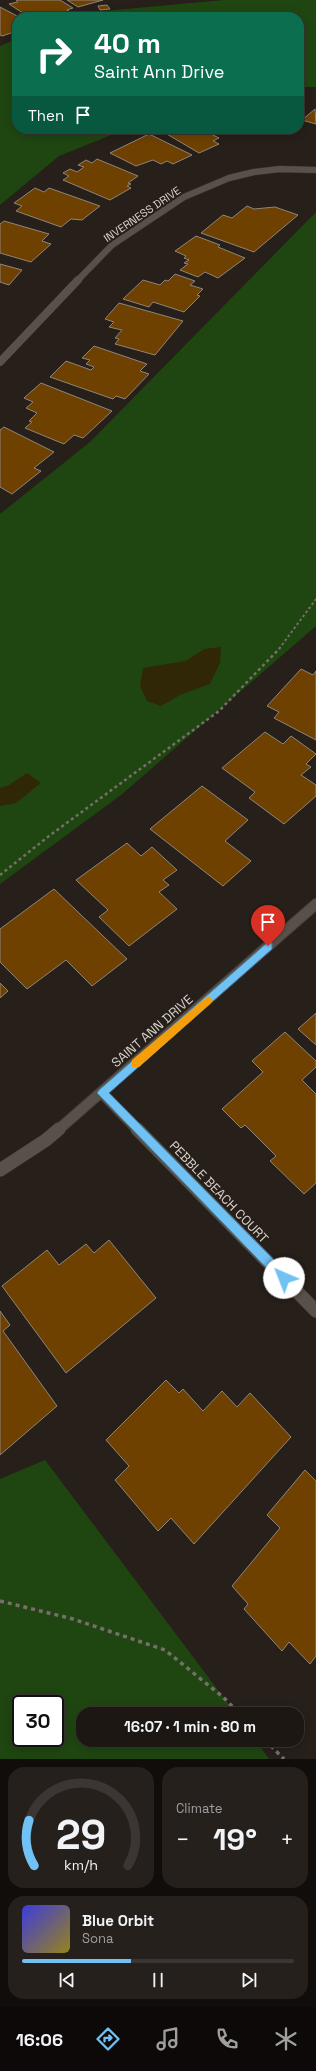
<!DOCTYPE html>
<html lang="en">
<head>
<meta charset="utf-8">
<style>
	:root { --surface:#1d1713; --page:#25201c; --text:#f1f3f6; --muted:#a09fa0; --line:#3b3633; --accent:#70c1f4 }
	body { margin:0; font-family:"Space Grotesk",sans-serif; background:var(--page); color:var(--text); height:100vh; display:flex; flex-direction:column; font-size:15px; white-space:nowrap }
	* { box-sizing:border-box; margin:0 }
	p { font-size:13px; color:var(--muted) }
	.icon { flex:none; width:22px; height:22px; fill:none; stroke:currentColor; stroke-width:2; stroke-linecap:round; stroke-linejoin:round }
	.map { position:relative; height:1759px; overflow:hidden }
	.details { display:flex; flex-direction:column; gap:8px; padding:8px; background:#100d0a; flex:1 }
	.details>* { flex:none }
	.guide { position:absolute; left:12px; top:12px; width:292px; height:122px; border-radius:16px; box-shadow:0 2px 10px #0003,0 0 0 1px var(--line); background:#0b6e4f; color:#fff; overflow:hidden }
	.speed { position:absolute; left:12px; top:1695px; display:flex; gap:8px; font-size:20px; font-weight:700; text-align:center }
	.speed>* { display:grid; place-content:center; width:52px; height:52px; border-radius:50%; background:var(--surface); box-shadow:0 2px 10px #0003,0 0 0 1px var(--line); line-height:1 }
	.speed .limit { border:2px solid #111; border-radius:6px; background:#fff; color:#111 }
	.pin { position:absolute; display:grid; place-items:center; width:34px; height:34px; color:#fff; margin:-41px -17px; border-radius:50% 50% 50% 0; rotate:-45deg; box-shadow:0 0 4px #0007 }
	.pin .icon { rotate:45deg }
	.me { position:absolute; width:44px; margin:-22px; rotate:316deg; stroke-linejoin:round; filter:drop-shadow(0 0 3px #0008) }
	.turn { display:flex; align-items:center; gap:14px; height:84px; padding:0 16px; font-size:18px }
	.turn .icon { width:52px; height:52px; stroke-width:2.5 }
	.turn b { display:block; font-size:28px; line-height:34px }
	.then { display:flex; align-items:center; height:38px; padding:0 16px; background:#0003; gap:8px; font-size:15px }
	.big { font-size:30px; font-weight:600; line-height:1.1 }
	.details .card { flex:1; display:flex; flex-direction:column; justify-content:center; gap:6px; min-width:0; padding:0 14px; border-radius:16px; background:var(--page) }
	.details .dial { align-items:center; gap:0 }
	.dial svg { height:104px; overflow:visible; fill:none; stroke:var(--line); stroke-width:7; stroke-linecap:round; text-anchor:middle }
	.dial text { fill:var(--text); stroke:none }
	.song { display:flex; align-items:center; gap:12px }
	.cover { width:48px; height:48px; border-radius:6px; background:linear-gradient(135deg,hsl(240 70% 55%),hsl(50 70% 35%)) }
	.played { height:4px; border-radius:2px; background:linear-gradient(90deg,var(--accent) 40%,var(--line) 40%) }
	.keys { display:flex; justify-content:space-around; direction:ltr }
	.heat { display:flex; justify-content:space-between; align-items:center; font-size:22px; direction:ltr }
	.details .tiles { flex:1; display:grid; gap:8px; grid-template-columns:1fr 1fr }
	.card:last-child { grid-column:span 2 }
	.trip { position:absolute; left:76px; top:1707px; width:228px; height:40px; border-radius:16px; background:var(--surface); box-shadow:0 2px 10px #0003,0 0 0 1px var(--line); font-weight:600; line-height:40px; text-align:center }
	.tabs { display:flex; height:64px; justify-content:space-around; align-items:center; background:#0c0908; color:var(--muted) }
	.tabs .icon { width:28px; height:28px }
	.tabs .current { color:var(--accent) }
	.tabs b { font-size:18px; color:var(--text) }
	.map>svg:first-child { display:block }
	.green { fill:#1f4611; fill-rule:evenodd }
	.sand { fill:#302706 }
	.building { fill:#6e4100; stroke:#8e857c }
	.lines { fill:none; stroke-linecap:round; stroke-linejoin:round }
	.minor-far3-casing { stroke:#3f3934; stroke-width:7 }
	.minor-far2-casing { stroke:#3f3934; stroke-width:8 }
	.minor-far1-casing { stroke:#3f3934; stroke-width:12 }
	.minor-casing { stroke:#3f3934; stroke-width:14 }
	.path-far2 { stroke:#766f6a; stroke-width:2; stroke-dasharray:2.5 2.5; stroke-linecap:butt }
	.path-far1 { stroke:#766f6a; stroke-width:2.5; stroke-dasharray:3 3; stroke-linecap:butt }
	.path { stroke:#766f6a; stroke-width:3.5; stroke-dasharray:4 4; stroke-linecap:butt }
	.minor-far3 { stroke:#595049; stroke-width:6 }
	.minor-far2 { stroke:#595049; stroke-width:8 }
	.minor-far1 { stroke:#595049; stroke-width:10 }
	.minor { stroke:#595049; stroke-width:13 }
	.route { fill:#70c1f4; stroke:#497d9f }
	.slow { fill:#f59e0b }
	.labels { text-anchor:middle; dominant-baseline:central; stroke-width:4; stroke-linejoin:round; paint-order:stroke }
	.far-street-label { font-size:11px; fill:#d7d1cd; stroke:#271f19 }
	.street-label { font-size:13px; fill:#d7d1cd; stroke:#271f19 }
</style>
</head>
<body>
<div class="map">
<svg width="316" height="1759" viewBox="0 0 316 1759">
	<rect width="100%" height="100%" fill="#271f19"/>
	<path class="green" d="M224,0H316V87H299V17H73L82,13Z
		M17,39V129H126L59,156L0,205V46Z
		M316,212V626L121,795L0,884V514L90,442Z
		M45,1460L236,1714H83V1740H255L269,1759H0V1479ZM21,1704H55V1738H21Z"/>
	<path class="sand" d="M221,647L220,663L210,684L180,695L161,706L147,701L140,686L143,668L186,661L204,649Z
		M27,773L41,783L16,803L0,806V788L9,785Z"/>
	<path class="building" d="M16,0H60L73,8L67,10L70,12L60,15L57,13L45,17H29L9,4L18,2Z
		M67,0H103L78,7Z
		M107,5L110,9L100,10L98,6Z
		M0,7L19,17H17V31L2,36L0,35Z
		M315,109L316,124L302,120Z
		M163,129H219L221,130L211,134L219,138L213,141L219,144L199,153L160,130Z
		M149,134L192,155L173,164L167,161L161,164L153,160L136,166L110,153Z
		M97,159L138,176L128,183L131,184L127,186L131,188L110,200L63,180L69,176L63,173L70,169L77,172L84,167L78,165L86,160L92,163Z
		M35,188L44,192L49,188L100,206L82,220L71,219L61,227L16,211L22,206L14,203Z
		M247,206L254,209L275,207L298,215L254,252L201,233L223,215L232,218Z
		M4,221L49,234L42,241L51,244L31,262L0,253V224Z
		M196,236L220,245L218,247L245,258L218,278L205,272L198,277L180,270L188,264L184,263L189,260L184,258L186,256L175,251Z
		M0,264L22,270L9,285L0,282Z
		M175,274L195,281L190,285L203,289L197,295L200,296L184,312L153,302L149,307L123,299L143,280L160,285L165,280L168,281Z
		M119,303L183,321L155,355L115,344L119,339L115,338L122,330L109,327L114,322L105,319Z
		M94,346L147,364L140,371L149,374L125,399L116,396L113,399L50,377L66,361L91,370L94,367L86,364L90,360L82,358Z
		M41,383L112,411L83,438L74,435L64,444L25,428L32,422L29,421L37,413L26,408L33,402L24,398Z
		M4,427L54,452L34,468L41,471L12,494L0,487V430Z
		M301,669L313,675L316,671V740L274,718L279,712L267,706Z
		M265,732L283,744L291,736L316,754L306,764L311,767L301,775L316,785V796L284,824L249,798L255,792L222,768Z
		M202,786L248,820L225,841L251,861L223,886L150,829Z
		M127,843L141,856L152,847L177,870L163,880L169,885L159,892L177,909L129,946L99,917L108,910L76,880Z
		M54,889L127,959L92,986L66,960L27,989L0,962V929Z
		M0,983L8,991L0,998Z
		M316,1013V1045L298,1029Z
		M285,1032L316,1061V1067L302,1080L316,1094V1183L304,1194L270,1161L276,1156L245,1125L241,1128L222,1109L263,1072L252,1061Z
		M109,1240L156,1298L66,1373L2,1286L47,1250L59,1265L86,1244L94,1253Z
		M0,1311L10,1325L3,1331L57,1406L0,1455Z
		M166,1380L179,1393L183,1389L203,1411L222,1391L237,1407L250,1393L291,1437L194,1544L171,1518L158,1531L115,1480L129,1466L106,1440Z
		M305,1470L316,1481V1656L310,1664L289,1642L282,1651L244,1609L248,1604L232,1586L280,1528L267,1515Z"/>
	<g class="lines">
		<g class="minor-far3-casing">
			<path id="minor-far3" d="M77,281L112,245L184,197L229,178L254,172L280,169L315,170"/>
		</g>
		<g class="minor-far2-casing">
			<path id="minor-far2" d="M0,362L78,280"/>
		</g>
		<g class="minor-far1-casing">
			<path id="minor-far1" d="M102,1093L138,1130
				M58,1130L316,904"/>
		</g>
		<g class="minor-casing">
			<path id="minor" d="M137,1129L316,1311
				M0,1170L46,1140L59,1129"/>
		</g>
		<path class="path-far2" d="M279,649L316,599"/>
		<path class="path-far1" d="M0,875L49,836L219,711L280,648"/>
		<path class="path" d="M0,1601L73,1619L165,1650L223,1697L240,1714
			M265,1740L284,1759"/>
		<use href="#minor-far3" class="minor-far3"/>
		<use href="#minor-far2" class="minor-far2"/>
		<use href="#minor-far1" class="minor-far1"/>
		<use href="#minor" class="minor"/>
	</g>
	<path class="route" d="M268,942L272,943V949L109,1093L288,1274L289,1278L288,1282L284,1283L280,1282L97,1093L99,1090Z"/>
	<path class="slow" d="M208,996L213,1000L211,1003L139,1067H132L131,1063L132,1060Z"/>
	<g class="labels">
		<g class="far-street-label">
			<text transform="translate(142 214) rotate(-34)">INVERNESS DRIVE</text>
		</g>
		<g class="street-label">
			<text transform="translate(152 1031) rotate(-41)">SAINT ANN DRIVE</text>
			<text transform="translate(219 1192) rotate(46)">PEBBLE BEACH COURT</text>
		</g>
	</g>
</svg>
<div class="speed"><div class="limit">30</div></div>
<div class="pin" style="left:268px;top:946px;background:#d93025"><svg class="icon" aria-label="arrive" viewBox="0 0 24 24"><path d="M6 21V4h12l-3 4 3 4H6"/></svg></div>
<svg class="me" style="left:284px;top:1278px" viewBox="-20 -20 40 40"><circle r="19" fill="#fff"/><path d="M0-13L10 11 0 6-10 11z" fill="#70c1f4"/></svg>
<div class="trip">16:07 · 1 min · 80 m</div>
<div class="guide">
<div class="turn"><svg class="icon" aria-label="right" viewBox="0 0 24 24"><path d="M7 20v-9h11M14 6l5 5-5 5"/></svg><div><b>40 m</b>Saint Ann Drive</div></div>
<div class="then">Then<svg class="icon" aria-label="arrive" viewBox="0 0 24 24"><path d="M6 21V4h12l-3 4 3 4H6"/></svg></div>
</div>
</div>
<section class="details">
<div class="tiles">
<div class="card dial"><svg viewBox="0 0 100 80">
<path d="M14 69A42 42 0 1 1 86 69"/>
<path d="M14 69A42 42 0 0 1 10 34" stroke="#70c1f4"/>
<text x="50" y="56" font-size="32" font-weight="700">29</text>
<text x="50" y="72" font-size="11">km/h</text>
</svg></div>
<div class="card"><p>Climate</p>
<div class="heat"><a>−</a><b class="big">19°</b><a>+</a></div>
</div>
<div class="card">
<div class="song"><i class="cover"></i><div><b>Blue Orbit</b><p>Sona</p></div></div>
<div class="played"></div>
<div class="keys"><svg class="icon" aria-label="previous" viewBox="0 0 24 24"><path d="M18 5L8 12l10 7zM5 5v14"/></svg><svg class="icon" aria-label="pause" viewBox="0 0 24 24"><path d="M8 5v14M16 5v14"/></svg><svg class="icon" aria-label="next" viewBox="0 0 24 24"><path d="M6 5l10 7-10 7zM19 5v14"/></svg></div>
</div>
</div>
</section>
<nav class="tabs">
<b>16:06</b>
<svg class="icon current" aria-label="directions" viewBox="0 0 24 24"><path d="M12 3l9 9-9 9-9-9zM9 14v-3h6M13 9l2 2-2 2"/></svg>
<svg class="icon" aria-label="music" viewBox="0 0 24 24"><path d="M9 18V5l10-2v13"/><circle cx="6" cy="18" r="3"/><circle cx="16" cy="16" r="3"/></svg>
<svg class="icon" aria-label="phone" viewBox="0 0 24 24"><path d="M5 4h4l2 5-3 2q2 4 5 5l2-3 5 2v4C11 20 4 13 5 4z"/></svg>
<svg class="icon" aria-label="climate" viewBox="0 0 24 24"><path d="M12 3v18M4 7l16 10M4 17L20 7"/></svg>
</nav>
</body>
</html>
